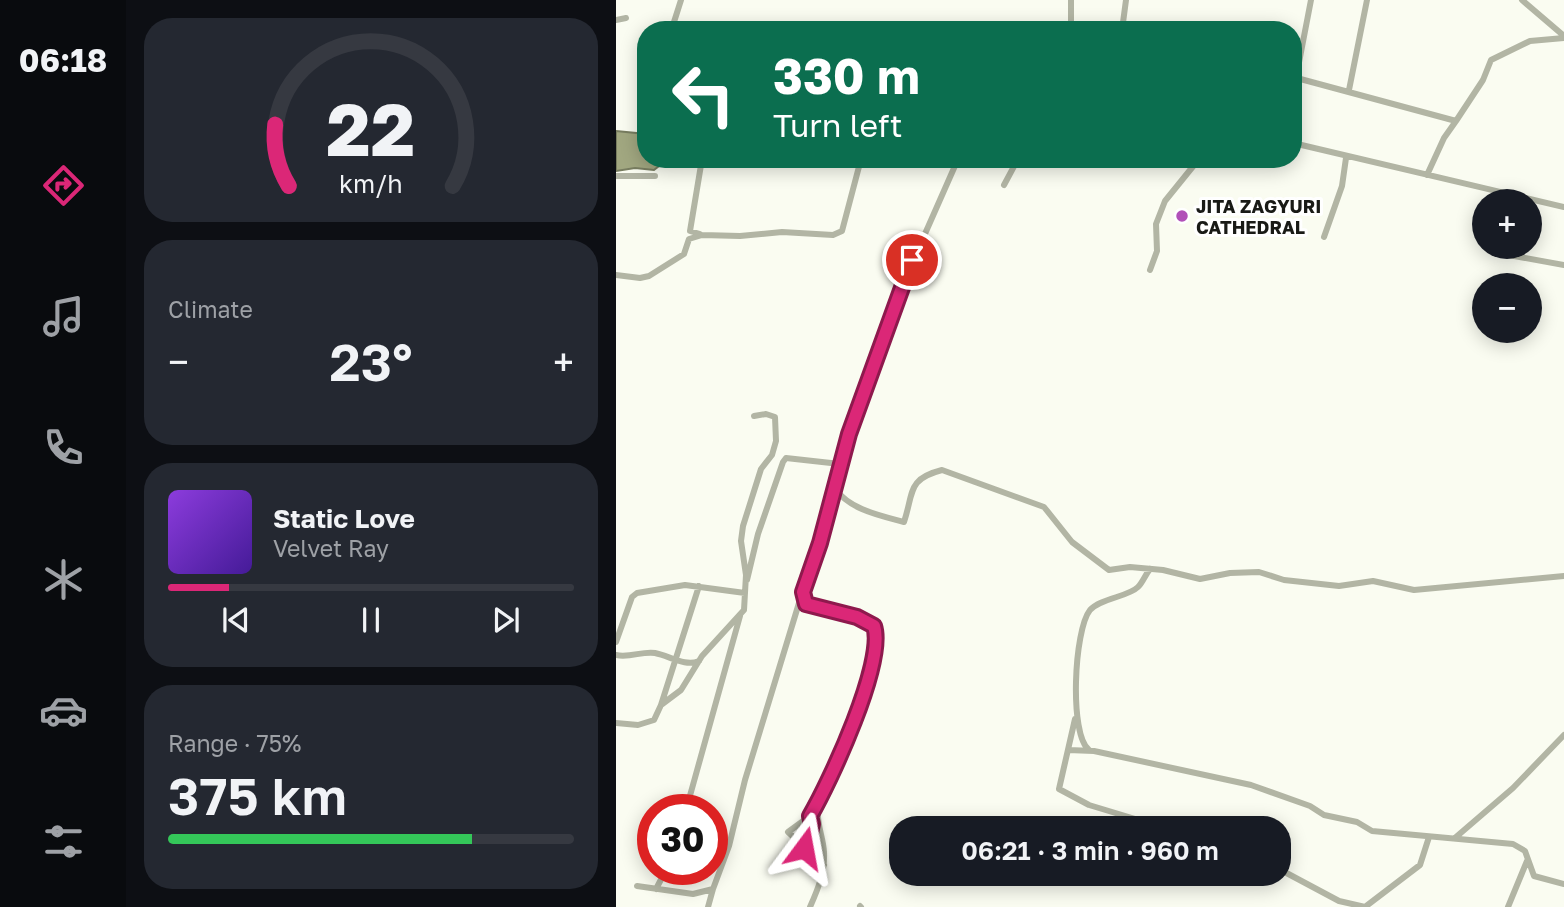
<!DOCTYPE html>
<html lang="en">
<head>
<meta charset="utf-8">
<style>
	:root { --surface:#171b24; --page:#242831; --text:#f1f3f6; --muted:#9ea1a6; --line:#363941; --accent:#db2777 }
	body { margin:0; font-family:"Golos Text",sans-serif; background:var(--page); color:var(--text); height:100vh; display:flex; flex-direction:column; font-size:26px; white-space:nowrap }
	* { box-sizing:border-box; margin:0 }
	p { font-size:23px; color:var(--muted) }
	.icon { flex:none; width:38px; height:38px; fill:none; stroke:currentColor; stroke-width:2; stroke-linecap:round; stroke-linejoin:round }
	.map { position:relative; flex:1; overflow:hidden }
	.details { display:flex; flex-direction:column; gap:18px; padding:18px; background:#0d0f14; width:490px }
	.details>* { flex:none }
	.banner { position:absolute; left:21px; top:21px; width:665px; height:147px; border-radius:28px; box-shadow:0 4px 18px #0003; background:#0b6e4f; color:#fff; overflow:hidden }
	.fabs { position:absolute; left:856px; top:189px; display:grid; gap:14px }
	.fabs a { display:grid; place-items:center; width:70px; height:70px; border-radius:50%; background:var(--surface); box-shadow:0 4px 18px #0003; font-size:35px }
	.speed { position:absolute; left:21px; top:794px; display:flex; gap:14px; font-size:35px; font-weight:700; text-align:center }
	.speed>* { display:grid; place-content:center; width:91px; height:91px; border-radius:50%; background:var(--surface); box-shadow:0 4px 18px #0003; line-height:1 }
	.speed .limit { border:10px solid #d22; background:#fff; color:#111 }
	.pin { position:absolute; display:grid; place-items:center; width:60px; height:60px; color:#fff; margin:-30px; border:4px solid #fff; border-radius:50%; box-shadow:0 2px 7px #0007 }
	.me { position:absolute; width:77px; margin:-38px; rotate:13deg; stroke-linejoin:round; filter:drop-shadow(0 0 5px #0008) }
	.turn { display:flex; align-items:center; gap:24px; height:147px; padding:0 21px; font-size:32px }
	.turn .icon { width:91px; height:91px; stroke-width:2.5 }
	.turn b { display:block; font-size:49px; line-height:60px }
	.big { font-size:52px; font-weight:600; line-height:1.1 }
	.details .tile { flex:1; display:flex; flex-direction:column; justify-content:center; gap:10px; min-width:0; padding:0 24px; border-radius:28px; background:var(--page) }
	.details .dial { align-items:center; gap:0 }
	.dial svg { height:182px; overflow:visible; fill:none; stroke:var(--line); stroke-width:7; stroke-linecap:round; text-anchor:middle }
	.dial text { fill:var(--text); stroke:none }
	.song { display:flex; align-items:center; gap:21px }
	.cover { width:84px; height:84px; border-radius:10px; background:linear-gradient(135deg,hsl(270 70% 55%),hsl(260 70% 35%)) }
	.played { height:7px; border-radius:4px; background:linear-gradient(90deg,var(--accent) 15%,var(--line) 15%) }
	.keys { display:flex; justify-content:space-around; direction:ltr }
	.heat { display:flex; justify-content:space-between; align-items:center; font-size:38px; direction:ltr }
	.charge { height:10px; border-radius:5px; background:linear-gradient(90deg,#34c759 75%,var(--line) 0) }
	.trip { position:absolute; left:273px; top:816px; width:402px; height:70px; border-radius:28px; background:var(--surface); box-shadow:0 4px 18px #0003; font-weight:600; line-height:70px; text-align:center }
	main { display:flex; flex:1; min-height:0 }
	.dock { display:flex; flex-direction:column; width:126px; justify-content:space-around; align-items:center; background:#090b0e; color:var(--muted) }
	.dock .icon { width:49px; height:49px }
	.dock .selected { color:var(--accent) }
	.dock b { font-size:32px; color:var(--text) }
	.map>svg:first-child { display:block }
	.water { fill:#a1a780; stroke:#787d60; stroke-width:2 }
	.lines { fill:none; stroke-linecap:round; stroke-linejoin:round }
	.minor { stroke:#b2b5a4; stroke-width:6 }
	.route-casing { stroke:#8e194d; stroke-width:18 }
	.route { stroke:#db2777; stroke-width:12 }
	.poi-dot { fill:#b150b8; stroke:#fff; stroke-width:2.5 }
	.labels { text-anchor:middle; dominant-baseline:central; stroke-width:6; stroke-linejoin:round; paint-order:stroke }
	.poi-label { font-size:18px; font-weight:bold; fill:#191a16; stroke:#fff; text-anchor:start }
</style>
</head>
<body>
<main>
<nav class="dock">
<b>06:18</b>
<svg class="icon selected" aria-label="directions" viewBox="0 0 24 24"><path d="M12 3l9 9-9 9-9-9zM9 14v-3h6M13 9l2 2-2 2"/></svg>
<svg class="icon" aria-label="music" viewBox="0 0 24 24"><path d="M9 18V5l10-2v13"/><circle cx="6" cy="18" r="3"/><circle cx="16" cy="16" r="3"/></svg>
<svg class="icon" aria-label="phone" viewBox="0 0 24 24"><path d="M5 4h4l2 5-3 2q2 4 5 5l2-3 5 2v4C11 20 4 13 5 4z"/></svg>
<svg class="icon" aria-label="climate" viewBox="0 0 24 24"><path d="M12 3v18M4 7l16 10M4 17L20 7"/></svg>
<svg class="icon" aria-label="car" viewBox="0 0 24 24"><path d="M5 17H2v-5l4-1 3-4h7l3 4 3 1v5h-3M9 17h6M6 11h13"/><circle cx="7" cy="17" r="2"/><circle cx="17" cy="17" r="2"/></svg>
<svg class="icon" aria-label="filters" viewBox="0 0 24 24"><path d="M4 7h16M4 17h16"/><circle cx="9" cy="7" r="2"/><circle cx="15" cy="17" r="2"/></svg>
</nav>
<section class="details">
<div class="tile dial"><svg viewBox="0 0 100 80">
<path d="M14 69A42 42 0 1 1 86 69"/>
<path d="M14 69A42 42 0 0 1 8 42" stroke="#db2777"/>
<text x="50" y="56" font-size="32" font-weight="700">22</text>
<text x="50" y="72" font-size="11">km/h</text>
</svg></div>
<div class="tile"><p>Climate</p>
<div class="heat"><a>−</a><b class="big">23°</b><a>+</a></div>
</div>
<div class="tile">
<div class="song"><i class="cover"></i><div><b>Static Love</b><p>Velvet Ray</p></div></div>
<div class="played"></div>
<div class="keys"><svg class="icon" aria-label="previous" viewBox="0 0 24 24"><path d="M18 5L8 12l10 7zM5 5v14"/></svg><svg class="icon" aria-label="pause" viewBox="0 0 24 24"><path d="M8 5v14M16 5v14"/></svg><svg class="icon" aria-label="next" viewBox="0 0 24 24"><path d="M6 5l10 7-10 7zM19 5v14"/></svg></div>
</div>
<div class="tile"><p>Range · 75%</p><b class="big">375 km</b><div class="charge"></div></div>
</section>
<div class="map">
<svg width="948" height="907" viewBox="0 0 948 907">
	<rect width="100%" height="100%" fill="#fafcf1"/>
	<path class="water" d="M0,131L30,134V159H42L43,166L38,170L19,168L0,171Z"/>
	<g class="lines">
		<path class="minor" d="M455,0V24L459,30
			M906,0L948,36
			M0,20L10,18
			M63,30L58,22L65,0
			M506,30L510,0
			M677,77L840,121L867,80L875,60L914,41L948,38
			M680,78L695,0
			M733,90L751,0
			M677,143L948,207
			M342,159L286,286L233,434L218,488C235,510 262,515 288,522C298,492 291,479 326,470L428,507L456,542L493,570L514,567L547,570L584,579L614,573L643,572L668,580L723,586L757,581L798,590L948,576
			M811,175L828,138L840,121
			M0,176H39
			M388,185L402,159
			M84,234L74,231L86,159
			M708,237L726,186L730,158
			M882,253L948,265
			M534,270L541,251L540,224L549,201L583,159
			M0,275L24,278L33,276L68,254L73,239L86,235L124,236L166,232L217,235L226,231L245,159
			M131,580L142,534L167,462L170,458L224,464
			M0,642L16,597L21,593L69,585L129,593
			M0,655C14,658 26,651 39,653C54,656 69,667 83,661
			M45,705L83,586
			M459,719L443,789L473,805L549,828
			M0,723L22,725L38,720L45,705L65,690L86,656L128,610L130,575L125,541L127,526L145,469L156,455L160,441L159,417L150,414L138,416
			M452,750L478,751L635,785L694,806L708,815L741,822L756,831L897,844L909,851L918,876L948,884
			M473,750C453,735 458,630 474,610C485,598 512,597 522,587C527,582 529,575 534,569
			M70,810L124,616
			M840,837L897,788L948,735
			M190,850L196,823L194,816
			M208,865L172,832L194,816L222,760L258,662L261,634L258,626C242,618 193,610 188,599L218,488
			M663,869L723,901L749,907L804,865L813,837
			M21,886L77,894L97,889L113,846L129,780L183,603L188,599
			M40,889L50,870
			M244,906L245,907
			M92,907L97,889
			M194,907C202,889 209,872 208,852C207,836 200,823 202,807
			M892,907L911,861"/>
	</g>
	<g class="lines">
		<g class="route-casing">
			<path id="route" d="M188,848L190,850L196,824L194,816C214,782 270,661 258,626L241,617L190,604L187,592L204,543L233,434L296,260"/>
		</g>
		<use href="#route" class="route"/>
	</g>
	<circle class="poi-dot" cx="566" cy="216" r="7"/>
	<g class="labels">
		<g class="poi-label">
			<text x="580" y="206">JITA ZAGYURI<tspan x="580" dy="21">CATHEDRAL</tspan></text>
		</g>
	</g>
</svg>
<div class="fabs">
<a>+</a>
<a>−</a>
</div>
<div class="speed"><div class="limit">30</div></div>
<div class="pin" style="left:296px;top:260px;background:#d93025"><svg class="icon" aria-label="arrive" viewBox="0 0 24 24"><path d="M6 21V4h12l-3 4 3 4H6"/></svg></div>
<svg class="me" style="left:188px;top:848px" viewBox="-20 -20 40 40"><path d="M0-17L14 15 0 8-14 15z" fill="#db2777" stroke="#fff" stroke-width="4"/></svg>
<div class="trip">06:21 · 3 min · 960 m</div>
<div class="banner">
<div class="turn"><svg class="icon" aria-label="left" viewBox="0 0 24 24"><path d="M17 20v-9H6M10 6l-5 5 5 5"/></svg><div><b>330 m</b>Turn left</div></div>
</div>
</div>
</main>
</body>
</html>
